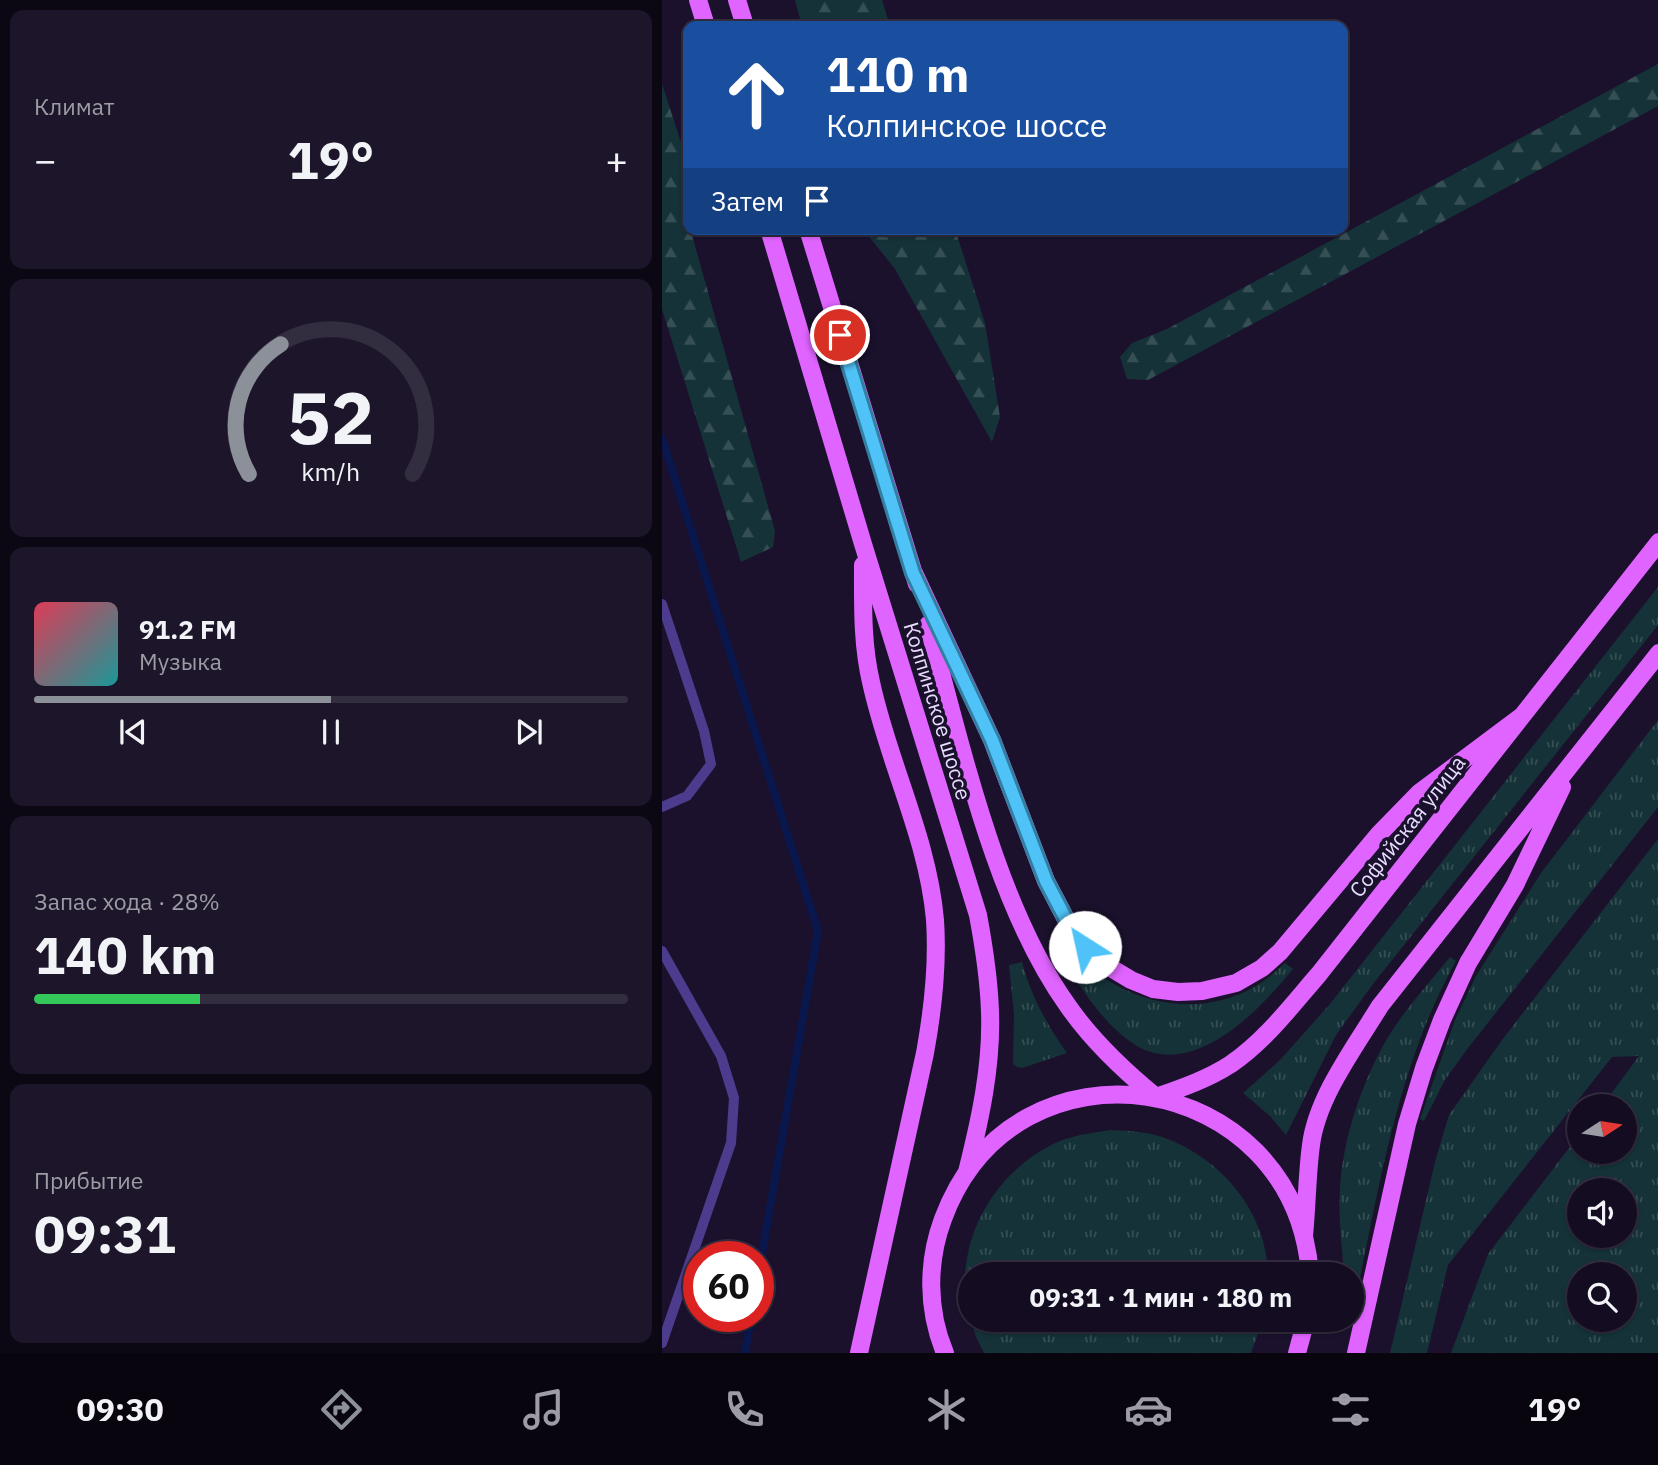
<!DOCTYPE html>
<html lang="ru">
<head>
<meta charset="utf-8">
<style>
	:root { --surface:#140d22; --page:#1d162a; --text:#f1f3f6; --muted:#9d9ca5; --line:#332d40; --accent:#8c9099 }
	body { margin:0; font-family:"IBM Plex Sans",sans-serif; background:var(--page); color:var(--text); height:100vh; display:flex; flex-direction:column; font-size:26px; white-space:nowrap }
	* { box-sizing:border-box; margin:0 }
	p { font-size:23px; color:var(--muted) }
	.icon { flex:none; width:38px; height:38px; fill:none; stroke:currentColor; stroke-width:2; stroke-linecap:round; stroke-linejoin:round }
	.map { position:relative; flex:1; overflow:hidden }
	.sheet { display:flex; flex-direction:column; gap:10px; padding:10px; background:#0b0713; width:662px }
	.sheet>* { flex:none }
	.top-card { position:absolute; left:21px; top:21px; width:665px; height:214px; border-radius:14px; box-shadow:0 2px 5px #0004,0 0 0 2px var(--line); background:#1a4fa0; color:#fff; overflow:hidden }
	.needle { width:46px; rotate:78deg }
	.fabs { position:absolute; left:905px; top:1094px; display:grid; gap:14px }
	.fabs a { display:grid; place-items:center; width:70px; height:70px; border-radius:50%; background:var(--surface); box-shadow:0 2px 5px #0004,0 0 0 2px var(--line); font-size:35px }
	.speed { position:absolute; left:21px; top:1241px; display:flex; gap:14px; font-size:35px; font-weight:700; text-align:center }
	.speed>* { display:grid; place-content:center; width:91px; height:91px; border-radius:50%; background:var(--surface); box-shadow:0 2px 5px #0004,0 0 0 2px var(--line); line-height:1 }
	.speed .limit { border:10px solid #d22; background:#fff; color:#111 }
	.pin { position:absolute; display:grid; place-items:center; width:60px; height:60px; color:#fff; margin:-30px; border:4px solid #fff; border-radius:50%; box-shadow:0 2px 7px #0007 }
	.me { position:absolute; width:77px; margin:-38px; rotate:325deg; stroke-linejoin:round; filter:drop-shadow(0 0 5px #0008) }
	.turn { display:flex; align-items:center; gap:24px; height:147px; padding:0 28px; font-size:32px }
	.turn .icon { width:91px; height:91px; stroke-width:2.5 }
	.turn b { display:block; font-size:49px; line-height:60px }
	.then { display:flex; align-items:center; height:66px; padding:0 28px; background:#0003; gap:14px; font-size:26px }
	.big { font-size:52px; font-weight:700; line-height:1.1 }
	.sheet .tile { flex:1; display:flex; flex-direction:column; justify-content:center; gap:10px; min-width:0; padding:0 24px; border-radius:14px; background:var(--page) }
	.sheet .dial { align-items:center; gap:0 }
	.dial svg { height:182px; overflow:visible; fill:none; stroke:var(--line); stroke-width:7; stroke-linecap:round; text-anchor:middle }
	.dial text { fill:var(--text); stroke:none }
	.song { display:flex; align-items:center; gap:21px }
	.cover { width:84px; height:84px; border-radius:10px; background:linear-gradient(135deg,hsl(350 70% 55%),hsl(180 70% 35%)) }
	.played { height:7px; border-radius:4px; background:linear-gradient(90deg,var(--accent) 50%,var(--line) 50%) }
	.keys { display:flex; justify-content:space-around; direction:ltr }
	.heat { display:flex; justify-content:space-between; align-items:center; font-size:38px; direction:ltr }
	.charge { height:10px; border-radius:5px; background:linear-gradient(90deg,#34c759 28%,var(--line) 0) }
	.trip { position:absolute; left:296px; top:1262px; width:406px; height:70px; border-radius:35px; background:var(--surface); box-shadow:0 2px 5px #0004,0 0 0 2px var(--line); font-weight:700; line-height:70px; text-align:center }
	.tab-bar { display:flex; height:112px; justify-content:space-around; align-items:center; background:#08050e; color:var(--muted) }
	.tab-bar .icon { width:49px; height:49px }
	.tab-bar .on { color:var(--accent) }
	.tab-bar b { font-size:32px; color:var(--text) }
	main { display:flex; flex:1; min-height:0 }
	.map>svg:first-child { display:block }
	.grass { fill:url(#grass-tufts); fill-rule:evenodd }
	.forest { fill:url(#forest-firs) }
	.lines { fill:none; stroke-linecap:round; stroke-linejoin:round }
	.stream { stroke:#0a174d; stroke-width:8 }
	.lane { stroke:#4d3c8d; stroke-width:10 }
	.primary { stroke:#e064ff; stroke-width:18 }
	.route-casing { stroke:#337fa1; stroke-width:18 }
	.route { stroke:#4fc3f7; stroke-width:12 }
	.labels { text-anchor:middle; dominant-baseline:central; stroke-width:7; stroke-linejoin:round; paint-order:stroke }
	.street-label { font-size:21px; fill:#e7ddff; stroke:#1b112d }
</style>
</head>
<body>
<main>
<section class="sheet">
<div class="tile"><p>Климат</p>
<div class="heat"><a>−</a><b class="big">19°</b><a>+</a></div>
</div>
<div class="tile dial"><svg viewBox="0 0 100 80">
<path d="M14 69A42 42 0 1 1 86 69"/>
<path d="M14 69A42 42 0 0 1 28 12" stroke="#8c9099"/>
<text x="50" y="56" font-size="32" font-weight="700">52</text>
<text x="50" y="72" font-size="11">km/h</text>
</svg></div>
<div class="tile">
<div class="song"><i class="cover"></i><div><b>91.2 FM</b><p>Музыка</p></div></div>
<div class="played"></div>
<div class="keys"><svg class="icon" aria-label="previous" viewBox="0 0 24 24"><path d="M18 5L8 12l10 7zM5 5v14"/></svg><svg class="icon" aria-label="pause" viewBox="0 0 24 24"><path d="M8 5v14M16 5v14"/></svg><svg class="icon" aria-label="next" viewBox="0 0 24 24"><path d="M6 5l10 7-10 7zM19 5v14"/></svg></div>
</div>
<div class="tile"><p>Запас хода · 28%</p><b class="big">140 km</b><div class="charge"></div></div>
<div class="tile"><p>Прибытие</p><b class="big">09:31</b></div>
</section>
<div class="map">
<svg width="997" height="1353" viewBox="0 0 997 1353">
	<defs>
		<pattern id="grass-tufts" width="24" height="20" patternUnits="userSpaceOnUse" patternTransform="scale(1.75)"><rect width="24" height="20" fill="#143237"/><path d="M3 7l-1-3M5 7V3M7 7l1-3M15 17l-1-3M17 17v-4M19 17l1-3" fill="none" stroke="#364f55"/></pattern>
		<pattern id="forest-firs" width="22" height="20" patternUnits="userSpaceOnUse" patternTransform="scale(1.75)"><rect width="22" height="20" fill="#143237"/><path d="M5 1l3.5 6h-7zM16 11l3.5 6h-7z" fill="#364f55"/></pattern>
	</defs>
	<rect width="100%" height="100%" fill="#1b112d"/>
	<path class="grass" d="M996,587V625L711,984L674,1035L624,1135L608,1116L581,1093L618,1060L668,1004Z
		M996,720V807L806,1048L783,1080L762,1121L758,1119L793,1020L814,976L879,873Z
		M996,839V1353H789L826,1254L917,1135V1152H962V1106H940L977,1056L950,1057L786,1265L765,1353H728L774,1158L787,1115L840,1040ZM962,1190V1236H917V1190ZM962,1274V1320H917V1274Z
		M398,937C443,996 525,1026 594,986C605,980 614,971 623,963L631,969C595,1013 526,1086 466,1040C433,1015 412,976 390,942Z
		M788,957L794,961C733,1070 716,1196 690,1316V1274H682C680,1246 676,1217 678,1189C681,1137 700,1082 726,1037C743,1009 767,983 788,957Z
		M360,962C369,996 385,1025 405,1053L360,1068L355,1067L351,1064L352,1014L347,965Z
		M449,1130C469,1131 490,1132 508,1140C562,1162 605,1214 606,1274H308V1316C289,1247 329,1175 391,1144C410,1135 429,1133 449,1130Z
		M309,1320H601L589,1353H322L314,1337Z"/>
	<path class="forest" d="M133,0H220L228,26H140Z
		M996,64V106L486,380L465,379L458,357L470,343L505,329Z
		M0,84L26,164V229H31L30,235L113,531L111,547L79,562L0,309Z
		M201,229H293L323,323L338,417L330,442L233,269Z"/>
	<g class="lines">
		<path class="stream" d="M0,438L156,931L96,1276
			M83,1353L89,1316"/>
		<path class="lane" d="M0,604L42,731L49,764L25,796L0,807
			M0,951L59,1056L72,1098L69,1143L0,1343"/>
		<path class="primary" d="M36,0L44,26
			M75,0L83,26
			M107,229L201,544L316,915C322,947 327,979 328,1012C330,1066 318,1120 305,1172
			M146,229L255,584
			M252,573L330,740L384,881L406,923L423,947L449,968L469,980L491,989L516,992L540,991L574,983L600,968L618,952L717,834L757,793L860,716
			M266,625C300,746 333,904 406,1006C431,1042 461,1070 494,1097
			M494,1097C520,1088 546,1079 569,1064C604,1040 630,1005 657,974L997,542
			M642,1236C645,1206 645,1174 649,1145C655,1097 693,1047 718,1006L997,653
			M197,1353L263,1053C271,1009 276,964 273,920C266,838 226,762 209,682C200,644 201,605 201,565
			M283,1353C265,1310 265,1262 281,1219C353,1025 632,1069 648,1274
			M635,1353L644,1320
			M694,1353L745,1124L762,1068L780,1020L806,963L853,885L900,787"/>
	</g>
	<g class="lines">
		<g class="route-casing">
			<path id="route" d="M178,335L251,573L330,740L384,881L406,923L423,947"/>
		</g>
		<use href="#route" class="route"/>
	</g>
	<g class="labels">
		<g class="street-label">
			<text transform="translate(276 711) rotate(73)">Колпинское шоссе</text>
			<text transform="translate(745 826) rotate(-52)">Софийская улица</text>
		</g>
	</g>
</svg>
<div class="fabs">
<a><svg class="needle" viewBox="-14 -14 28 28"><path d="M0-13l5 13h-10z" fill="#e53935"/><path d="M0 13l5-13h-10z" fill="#9d9ca5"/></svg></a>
<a><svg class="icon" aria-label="sound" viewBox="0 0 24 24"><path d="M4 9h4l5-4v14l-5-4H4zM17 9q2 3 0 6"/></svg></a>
<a><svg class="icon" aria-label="search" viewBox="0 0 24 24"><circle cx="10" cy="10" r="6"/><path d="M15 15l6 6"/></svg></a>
</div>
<div class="speed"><div class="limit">60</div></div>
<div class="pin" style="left:178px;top:335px;background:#d93025"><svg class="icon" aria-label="arrive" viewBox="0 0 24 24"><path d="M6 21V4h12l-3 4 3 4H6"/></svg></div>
<svg class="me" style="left:423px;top:947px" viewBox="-20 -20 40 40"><circle r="19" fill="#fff"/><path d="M0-13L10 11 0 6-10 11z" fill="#4fc3f7"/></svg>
<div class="trip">09:31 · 1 мин · 180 m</div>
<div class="top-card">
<div class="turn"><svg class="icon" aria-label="ahead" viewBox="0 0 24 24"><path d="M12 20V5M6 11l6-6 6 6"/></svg><div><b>110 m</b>Колпинское шоссе</div></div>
<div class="then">Затем<svg class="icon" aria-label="arrive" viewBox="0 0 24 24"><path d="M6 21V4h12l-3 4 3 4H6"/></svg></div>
</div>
</div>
</main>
<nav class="tab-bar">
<b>09:30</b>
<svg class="icon on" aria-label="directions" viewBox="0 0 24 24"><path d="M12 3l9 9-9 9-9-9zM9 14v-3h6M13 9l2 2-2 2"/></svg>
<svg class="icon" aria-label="music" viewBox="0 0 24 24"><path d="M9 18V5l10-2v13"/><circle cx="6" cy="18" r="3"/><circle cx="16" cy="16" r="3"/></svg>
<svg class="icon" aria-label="phone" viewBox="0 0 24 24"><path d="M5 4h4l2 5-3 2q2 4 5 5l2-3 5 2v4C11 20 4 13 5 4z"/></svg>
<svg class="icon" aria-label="climate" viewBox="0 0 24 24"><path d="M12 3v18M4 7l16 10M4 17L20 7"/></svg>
<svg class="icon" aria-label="car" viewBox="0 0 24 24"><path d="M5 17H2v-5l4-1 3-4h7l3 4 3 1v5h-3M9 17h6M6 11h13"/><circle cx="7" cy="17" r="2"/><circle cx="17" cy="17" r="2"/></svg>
<svg class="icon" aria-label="filters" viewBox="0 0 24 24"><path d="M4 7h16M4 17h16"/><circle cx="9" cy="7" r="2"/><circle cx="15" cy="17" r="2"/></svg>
<b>19°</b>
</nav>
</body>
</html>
